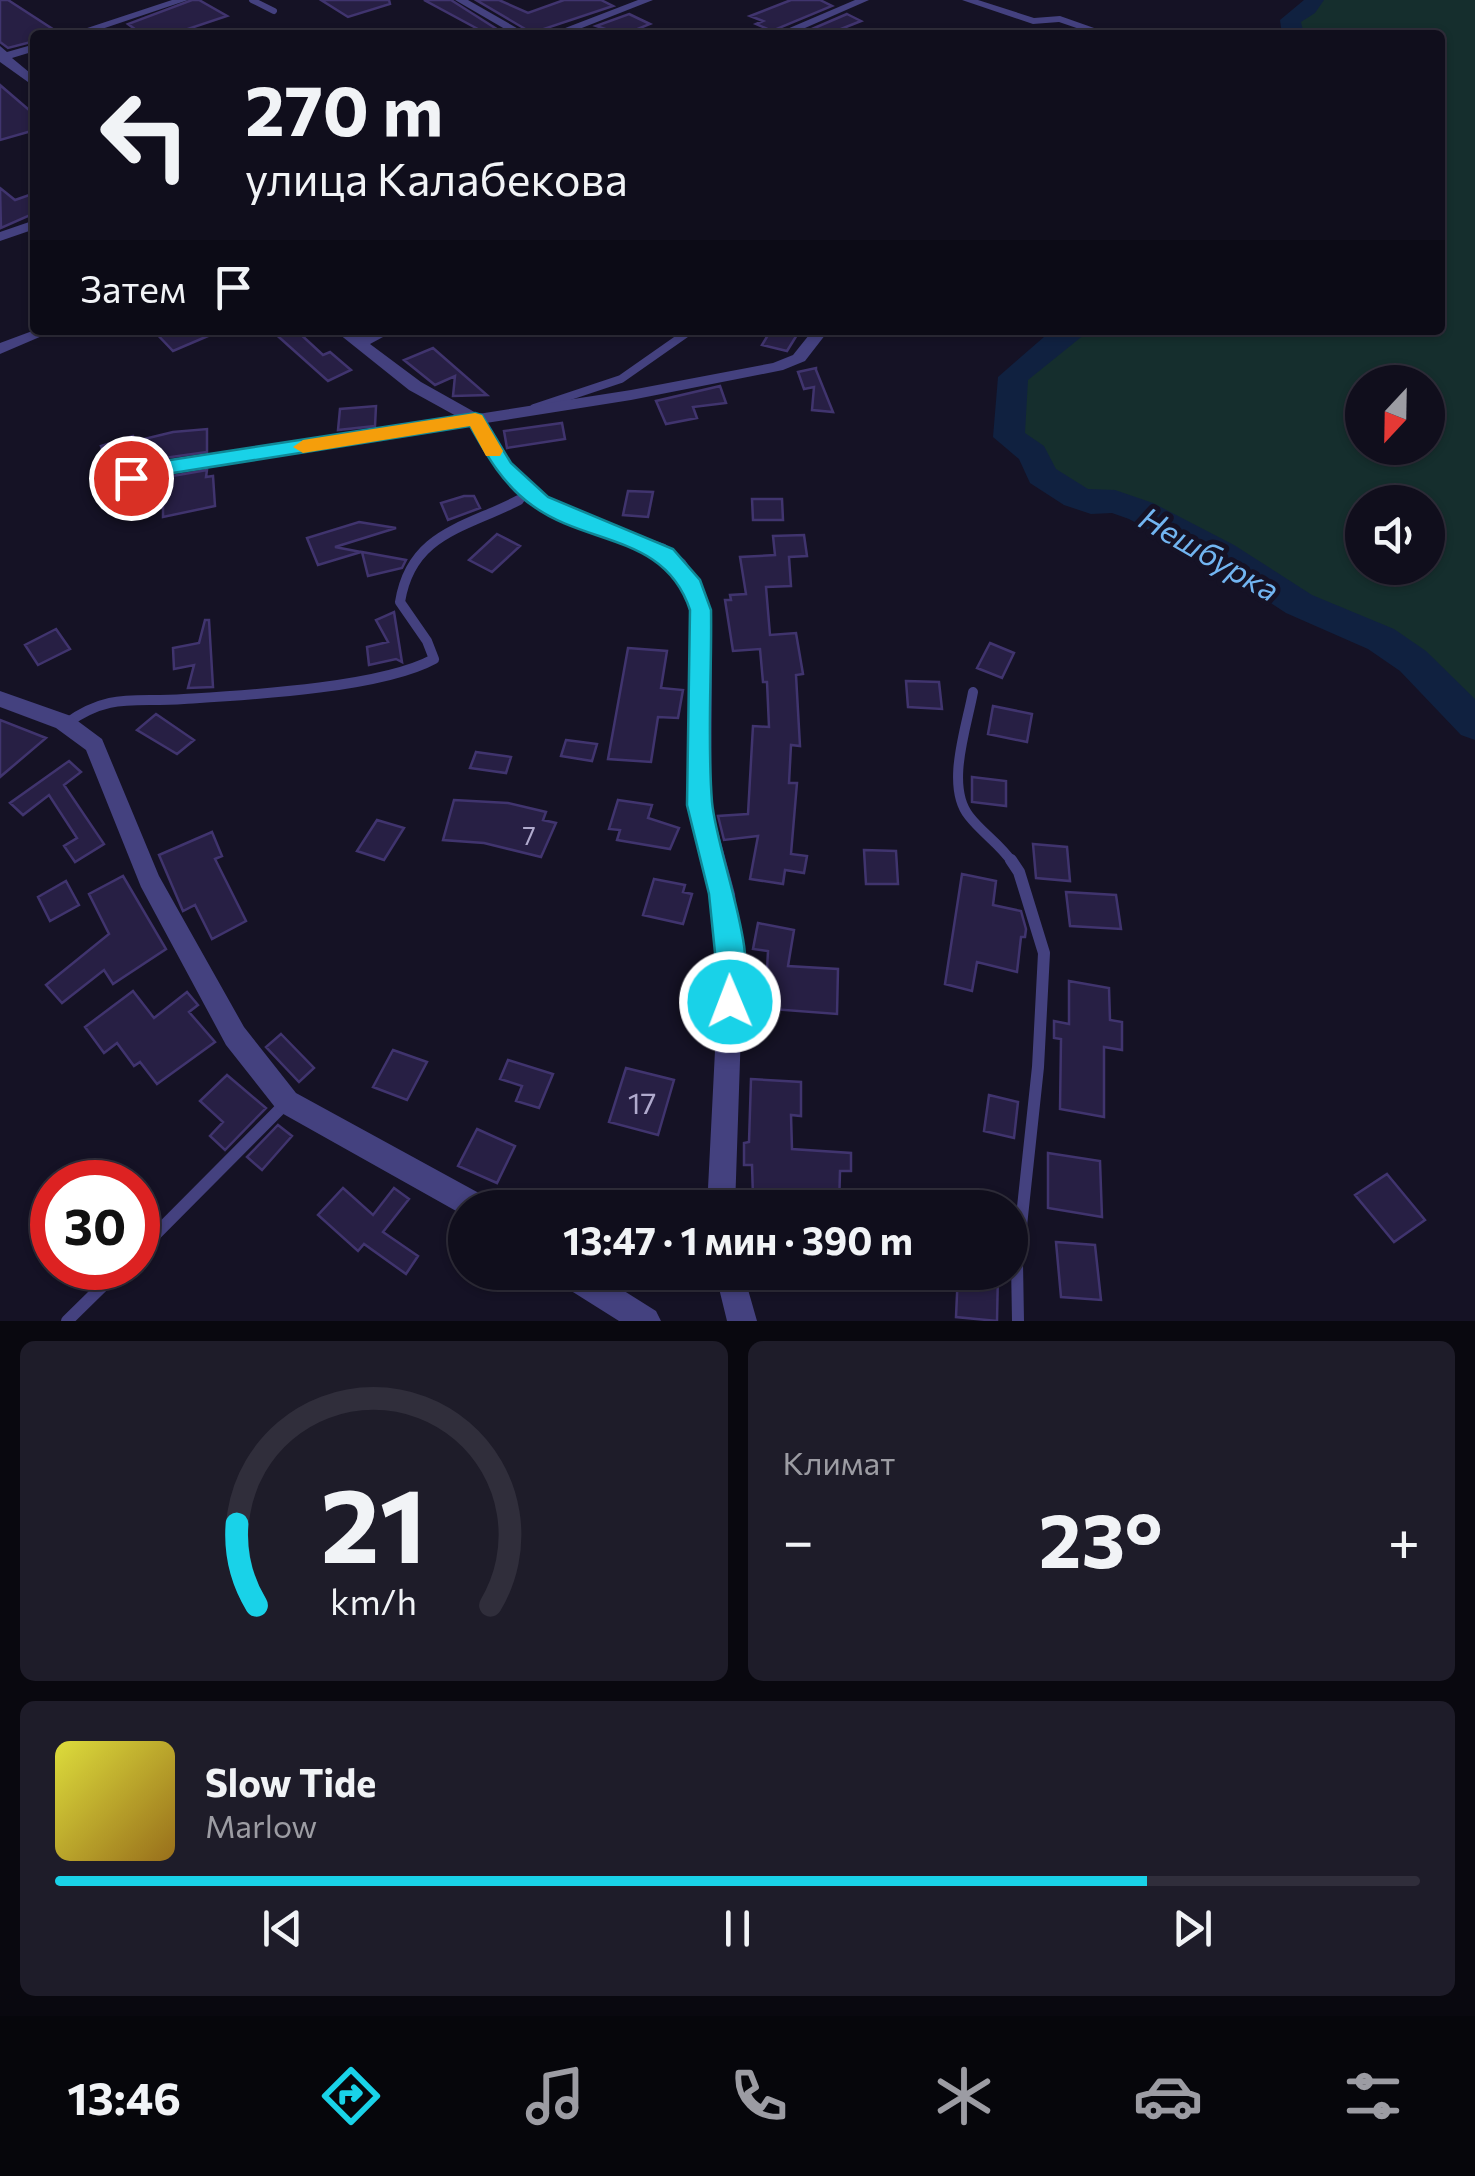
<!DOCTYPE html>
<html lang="ru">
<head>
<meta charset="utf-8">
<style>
	:root { --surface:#100e1c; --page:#1e1c29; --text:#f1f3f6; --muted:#9c9ca3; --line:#302e3b; --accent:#19d2e8 }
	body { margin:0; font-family:Commissioner,sans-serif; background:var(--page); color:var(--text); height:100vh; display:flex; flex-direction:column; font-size:38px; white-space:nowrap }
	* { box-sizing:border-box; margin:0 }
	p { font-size:32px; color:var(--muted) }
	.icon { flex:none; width:55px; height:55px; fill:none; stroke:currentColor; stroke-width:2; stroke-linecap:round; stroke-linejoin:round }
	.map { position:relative; height:1321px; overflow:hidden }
	.details { display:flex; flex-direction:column; gap:20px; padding:20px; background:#09080f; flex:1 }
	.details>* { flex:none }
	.hud { position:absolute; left:30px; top:30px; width:1415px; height:305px; border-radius:10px; box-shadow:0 2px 8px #0004,0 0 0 2px var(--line); background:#100e1c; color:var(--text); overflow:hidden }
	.needle { width:65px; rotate:202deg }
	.controls { position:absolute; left:1345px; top:365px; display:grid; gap:20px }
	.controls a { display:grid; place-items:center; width:100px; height:100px; border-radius:50%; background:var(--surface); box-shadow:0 2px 8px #0004,0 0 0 2px var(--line); font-size:50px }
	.speed { position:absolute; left:30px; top:1160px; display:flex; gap:20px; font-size:50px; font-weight:700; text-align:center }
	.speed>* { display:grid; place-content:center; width:130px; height:130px; border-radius:50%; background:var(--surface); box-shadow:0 2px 8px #0004,0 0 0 2px var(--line); line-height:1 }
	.speed .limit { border:15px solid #d22; background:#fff; color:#111 }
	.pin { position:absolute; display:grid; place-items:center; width:85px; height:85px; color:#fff; margin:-42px; border:5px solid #fff; border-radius:50%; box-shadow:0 2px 10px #0007 }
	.me { position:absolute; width:110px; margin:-55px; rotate:359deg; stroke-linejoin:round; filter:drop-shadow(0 0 8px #0008) }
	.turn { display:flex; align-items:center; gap:35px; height:210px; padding:0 50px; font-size:45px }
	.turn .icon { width:130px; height:130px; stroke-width:2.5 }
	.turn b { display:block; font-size:70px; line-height:85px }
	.then { display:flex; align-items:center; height:95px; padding:0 50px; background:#0003; gap:20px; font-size:38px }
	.big { font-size:75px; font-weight:700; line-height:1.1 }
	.details .card { flex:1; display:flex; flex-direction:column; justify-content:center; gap:15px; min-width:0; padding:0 35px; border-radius:15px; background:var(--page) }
	.details .dial { align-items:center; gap:0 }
	.dial svg { height:260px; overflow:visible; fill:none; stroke:var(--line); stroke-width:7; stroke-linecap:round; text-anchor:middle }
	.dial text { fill:var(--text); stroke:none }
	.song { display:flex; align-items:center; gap:30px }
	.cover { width:120px; height:120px; border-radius:15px; background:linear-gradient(135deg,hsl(60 70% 55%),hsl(40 70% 35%)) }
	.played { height:10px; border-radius:5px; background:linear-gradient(90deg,var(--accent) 80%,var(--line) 80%) }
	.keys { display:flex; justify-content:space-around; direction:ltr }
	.heat { display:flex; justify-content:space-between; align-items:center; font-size:55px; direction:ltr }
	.details .tiles { flex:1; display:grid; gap:20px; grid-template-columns:1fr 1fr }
	.card:last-child { grid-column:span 2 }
	.trip { position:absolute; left:448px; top:1190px; width:580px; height:100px; border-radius:50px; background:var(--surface); box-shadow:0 2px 8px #0004,0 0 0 2px var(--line); font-weight:700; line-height:100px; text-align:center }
	.menu { display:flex; height:160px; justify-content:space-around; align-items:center; background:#06060b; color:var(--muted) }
	.menu .icon { width:70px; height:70px }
	.menu .selected { color:var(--accent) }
	.menu b { font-size:45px; color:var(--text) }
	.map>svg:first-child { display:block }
	.green { fill:#152e2d; fill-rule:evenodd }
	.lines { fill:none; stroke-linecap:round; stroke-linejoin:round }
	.river { fill:#102140; fill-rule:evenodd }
	.building { fill:#271f44; stroke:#40346e; stroke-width:2.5 }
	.lane-far3 { stroke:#44417f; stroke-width:6 }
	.lane-far2 { stroke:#44417f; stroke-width:8 }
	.lane-far1 { stroke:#44417f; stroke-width:10 }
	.lane { stroke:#44417f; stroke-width:12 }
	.street { fill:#44417f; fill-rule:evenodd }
	.route { fill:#19d2e8; stroke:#108897; stroke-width:2.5 }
	.slow { fill:#f59e0b }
	.labels { text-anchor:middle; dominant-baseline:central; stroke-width:10; stroke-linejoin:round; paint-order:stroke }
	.number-label { font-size:25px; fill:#b0aacd }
	.near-number-label { font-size:30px; fill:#b0aacd }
	.water-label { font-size:32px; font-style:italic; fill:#72b5f1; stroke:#151225 }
</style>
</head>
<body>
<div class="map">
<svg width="1475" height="1321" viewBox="0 0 1475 1321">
	<rect width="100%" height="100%" fill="#151225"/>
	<path class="green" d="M1314,0H1475V724L1413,661L1381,639L1299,604L1222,554L1141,511L1115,502L1091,503L1076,497L1042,475L1033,453L1009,437L1013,377C1034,363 1052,337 1076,330H1440V35H1293L1290,20L1308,9ZM1362,382H1428V448H1362ZM1362,502H1428V568H1362Z"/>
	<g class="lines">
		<path class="river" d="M1304,0H1324L1315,13L1301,22L1304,35H1282L1280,20Z
			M1052,330H1090L1028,380L1025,433L1044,446L1056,469L1088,489L1115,490L1153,503L1234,545L1312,595L1394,629L1426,651L1475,699V740L1461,735L1400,671L1368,649L1286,613L1210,563L1129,519L1112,513L1091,514L1064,505L1030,483L1019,459L993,437L998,377Z"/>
	</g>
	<path class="building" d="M0,0H8L62,35H35V41L8,48L0,42Z
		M192,0H199L227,16L170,35H143L128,24Z
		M321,0H389L390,4L348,17Z
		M424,0H451L503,33L489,35Z
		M476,0H499L528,13L564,0H601L613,6L532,33Z
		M791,0H820L832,6L772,31L756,24L763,21L750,16Z
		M629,14L650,24L623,35L596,26Z
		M847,14L861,21L826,35H798Z
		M0,85L35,115V130L0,140Z
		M0,188L15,200L35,193V213L1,228Z
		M153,330H222L173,351Z
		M271,330H296L323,355L330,352L351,370L328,381Z
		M771,330H800L787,351L762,345Z
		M433,348L457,369L487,395L453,396L455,376L435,385L404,360Z
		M816,368V370L833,412L812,410L814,387L804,389L798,372Z
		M720,386L726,403L693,407L697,418L666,424L656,401Z
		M376,406L375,426L338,430L340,409Z
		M562,423L565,439L507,448L504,431Z
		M207,429V452L150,460L125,470L111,472L101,446L133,436L136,441L173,432Z
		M207,470L206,477L213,476L215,506L163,517V501L128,509L126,485L132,488L155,479Z
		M628,491L653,492L648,517L623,515Z
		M464,496H474L480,508L448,520L441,503Z
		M752,499H782L783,520H753Z
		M359,522L396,528L335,547L361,552L318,565L307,538Z
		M497,534L520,546L492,572L469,560Z
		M804,535L807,556L789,557L791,586L766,587L770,635L796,633L803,674L796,675L800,746L791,745L789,783H797L791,854L807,856L804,873L785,870L783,884L750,879L758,836L724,840L718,816L748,814L753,726L769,727L767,682H763L760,649L733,651L725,600H731L730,595L746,594L740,557L775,555L773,536Z
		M362,552L406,560L402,568L368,576Z
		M394,612L402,662L396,659L369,665L367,647L388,642L376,620Z
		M205,620H209L213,687L188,688L194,665L174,669L173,648L199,643Z
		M56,629L70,649L38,665L25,645Z
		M990,643L1014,653L1002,678L977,668Z
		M628,648L667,651L661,688L683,690L678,718L658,717L651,762L608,759Z
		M906,681L939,682L942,709L908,707Z
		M993,706L1032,714L1027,742L988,734Z
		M156,714L194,740L177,754L137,730Z
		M0,720L46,738L0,777Z
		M566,740L597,744L592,761L561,756Z
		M476,752L511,757L506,773L470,768Z
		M69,761L81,772L64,785L104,844L75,862L64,846L77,838L49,795L23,815L10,803Z
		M972,777L1006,781V806L972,802Z
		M454,800L508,803L546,812L543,820L556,823L541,857L484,843L443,840Z
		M618,800L652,805L648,818L679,828L670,849L617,840L620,830L609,829Z
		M377,820L404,828L384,860L357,851Z
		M212,832L222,856L215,859L246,921L212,939L195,905L183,911L159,855Z
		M1033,844L1067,847L1070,881L1036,878Z
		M864,850L896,851L898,884H866Z
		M962,874L996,881L993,905L1021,911L1026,929L1025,937H1021L1017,972L977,962L972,991L945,984Z
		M123,876L166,949L113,984L104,970L62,1003L46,985L109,934L89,894Z
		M654,879L685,885L683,892L692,894L683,924L643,915Z
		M66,881L79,905L50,921L38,897Z
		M1066,892L1116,895L1121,929L1070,926Z
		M758,923L794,930L788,966L838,969L837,1014L746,1007V987L766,989L768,951L753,949Z
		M1069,981L1109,988L1110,1020L1122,1022V1050L1104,1047V1117L1060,1109L1061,1039L1054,1038V1021L1069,1024Z
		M133,991L154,1018L187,992L198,1005L189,1012L215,1042L157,1084L140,1062L134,1066L117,1043L104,1053L85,1027Z
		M281,1034L314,1068L299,1082L266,1047Z
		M393,1050L427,1062L407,1100L373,1087Z
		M508,1060L553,1074L539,1108L516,1101L522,1086L500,1079Z
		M626,1068L674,1080L658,1135L609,1122Z
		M227,1075L266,1108L225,1150L210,1136L223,1122L200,1101Z
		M751,1079L801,1082V1116L791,1115L792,1149L851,1153V1171H840L839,1208H817L818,1196L753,1197L752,1165H744V1143L749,1142Z
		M989,1095L1018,1102L1014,1138L984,1131Z
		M278,1125L292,1136L262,1170L247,1157Z
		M477,1129L515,1146L497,1183L458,1166Z
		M1048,1153L1100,1161L1102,1217L1048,1208Z
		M1387,1174L1425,1220L1394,1242L1355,1195Z
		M343,1188L373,1215L394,1188L409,1199L383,1232L418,1256L406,1274L364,1244L358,1251L318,1215Z
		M1056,1242L1095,1245L1101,1300L1061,1297Z
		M958,1272H998L997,1321L956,1317Z"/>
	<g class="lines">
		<path class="lane-far3" d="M252,0L274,11"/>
		<path class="lane-far2" d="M534,408L621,379L691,330
			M514,502L530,494"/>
		<path class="lane-far1" d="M973,692C967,726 945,786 969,816C982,833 1000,844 1012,862
			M67,723C111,692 135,703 184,699C248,695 381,688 434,659L427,641L400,602C411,533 465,528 519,500"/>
		<path class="lane" d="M1011,860L1019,872L1044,953L1038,1067L1017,1263L1018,1321
			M138,1252L285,1104
			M67,1321L121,1268"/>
		<path class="street" d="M172,0H188L84,35H66Z
			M455,0H468L529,35H515Z
			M638,0H653L564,35H547Z
			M855,0H869L789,35H773Z
			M962,0H978L1034,18L1060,16L1114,35H1097L1059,22L1033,24Z
			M35,44V51L12,58L35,77V87L0,62V46L7,52Z
			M35,220V229L0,241V232Z
			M35,330H56L0,354V343Z
			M334,330H352L361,337L375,330H396L370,344L421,382L478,414L631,390L773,363L793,355L813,330H829L805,361L783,370L631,400L486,423L510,464L536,490L590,519L665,544L685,560L702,586L712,625L711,805L735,894L743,972L735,1208H707L719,972L711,894L689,805L692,625L684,587L671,570L651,554L578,527L524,498L498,472L470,425L154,475L131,484L122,478L125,474L151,464L458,417L409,390Z
			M0,691L71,716L102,739L159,876L244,1027L296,1093L488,1198L492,1208H465V1216L278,1111L226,1045L141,887L86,750L56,728L0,707Z
			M553,1272H594L656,1311L661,1321H619L557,1282Z
			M715,1272H743L757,1321H727Z"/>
	</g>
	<path class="route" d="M475,413L482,415L511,463L548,497L673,549L700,580L711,610C712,673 707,739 712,802C717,857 763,958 740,1012L730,1016L720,1012L716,1002L717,972L709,894L687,805L690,610C665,534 588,546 533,506C504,486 487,456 470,426L154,476L131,485L121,478L151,463Z"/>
	<path class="slow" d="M475,413L482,415L503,451L500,456H486L470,426L303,453L293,447L303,440Z"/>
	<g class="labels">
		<g class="number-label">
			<text x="529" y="835">7</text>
		</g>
		<g class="near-number-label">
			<text x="642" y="1101">17</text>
		</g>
		<g class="water-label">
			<text transform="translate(1210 553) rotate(30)">Нешбурка</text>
		</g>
	</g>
</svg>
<div class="controls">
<a><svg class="needle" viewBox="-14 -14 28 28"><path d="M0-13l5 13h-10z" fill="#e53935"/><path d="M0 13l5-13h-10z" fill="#9c9ca3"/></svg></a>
<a><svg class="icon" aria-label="sound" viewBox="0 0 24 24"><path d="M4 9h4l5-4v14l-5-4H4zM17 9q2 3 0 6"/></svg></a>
</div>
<div class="speed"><div class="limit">30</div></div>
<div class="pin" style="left:131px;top:478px;background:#d93025"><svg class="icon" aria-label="arrive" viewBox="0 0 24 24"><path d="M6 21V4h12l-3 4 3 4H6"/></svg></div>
<svg class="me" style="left:730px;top:1002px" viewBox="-20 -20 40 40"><circle r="17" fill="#19d2e8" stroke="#fff" stroke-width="3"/><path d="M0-11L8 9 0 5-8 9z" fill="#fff"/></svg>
<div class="trip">13:47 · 1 мин · 390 m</div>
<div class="hud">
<div class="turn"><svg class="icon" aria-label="left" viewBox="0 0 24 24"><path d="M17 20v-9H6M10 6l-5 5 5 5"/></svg><div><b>270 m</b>улица Калабекова</div></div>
<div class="then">Затем<svg class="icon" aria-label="arrive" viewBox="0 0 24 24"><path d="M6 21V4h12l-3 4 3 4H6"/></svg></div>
</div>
</div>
<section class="details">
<div class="tiles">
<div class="card dial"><svg viewBox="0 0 100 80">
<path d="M14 69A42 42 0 1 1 86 69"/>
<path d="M14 69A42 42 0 0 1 8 44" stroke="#19d2e8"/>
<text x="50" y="56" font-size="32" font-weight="700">21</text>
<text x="50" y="72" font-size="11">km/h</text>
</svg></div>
<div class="card"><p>Климат</p>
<div class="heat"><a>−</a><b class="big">23°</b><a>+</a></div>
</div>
<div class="card">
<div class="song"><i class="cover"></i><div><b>Slow Tide</b><p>Marlow</p></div></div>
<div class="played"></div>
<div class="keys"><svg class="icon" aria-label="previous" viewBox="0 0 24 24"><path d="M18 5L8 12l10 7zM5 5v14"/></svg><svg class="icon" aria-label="pause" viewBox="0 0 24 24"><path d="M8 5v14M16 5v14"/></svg><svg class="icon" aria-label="next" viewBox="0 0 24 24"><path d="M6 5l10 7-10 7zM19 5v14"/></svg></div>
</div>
</div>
</section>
<nav class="menu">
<b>13:46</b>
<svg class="icon selected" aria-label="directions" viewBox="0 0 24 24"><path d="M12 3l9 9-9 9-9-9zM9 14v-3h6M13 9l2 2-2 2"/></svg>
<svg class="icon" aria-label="music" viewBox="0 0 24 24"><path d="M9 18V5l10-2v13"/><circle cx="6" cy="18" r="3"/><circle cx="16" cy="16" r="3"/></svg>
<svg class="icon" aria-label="phone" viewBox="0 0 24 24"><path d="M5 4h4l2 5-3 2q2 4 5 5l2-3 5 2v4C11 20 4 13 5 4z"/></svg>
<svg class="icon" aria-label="climate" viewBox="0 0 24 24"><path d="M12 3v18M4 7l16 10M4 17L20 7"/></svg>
<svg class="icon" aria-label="car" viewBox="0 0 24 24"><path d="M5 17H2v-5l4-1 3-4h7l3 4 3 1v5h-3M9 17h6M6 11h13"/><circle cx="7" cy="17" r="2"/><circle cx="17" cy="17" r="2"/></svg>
<svg class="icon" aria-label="filters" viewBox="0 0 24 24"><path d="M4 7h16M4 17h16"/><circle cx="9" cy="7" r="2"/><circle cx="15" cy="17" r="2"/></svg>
</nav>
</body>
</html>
